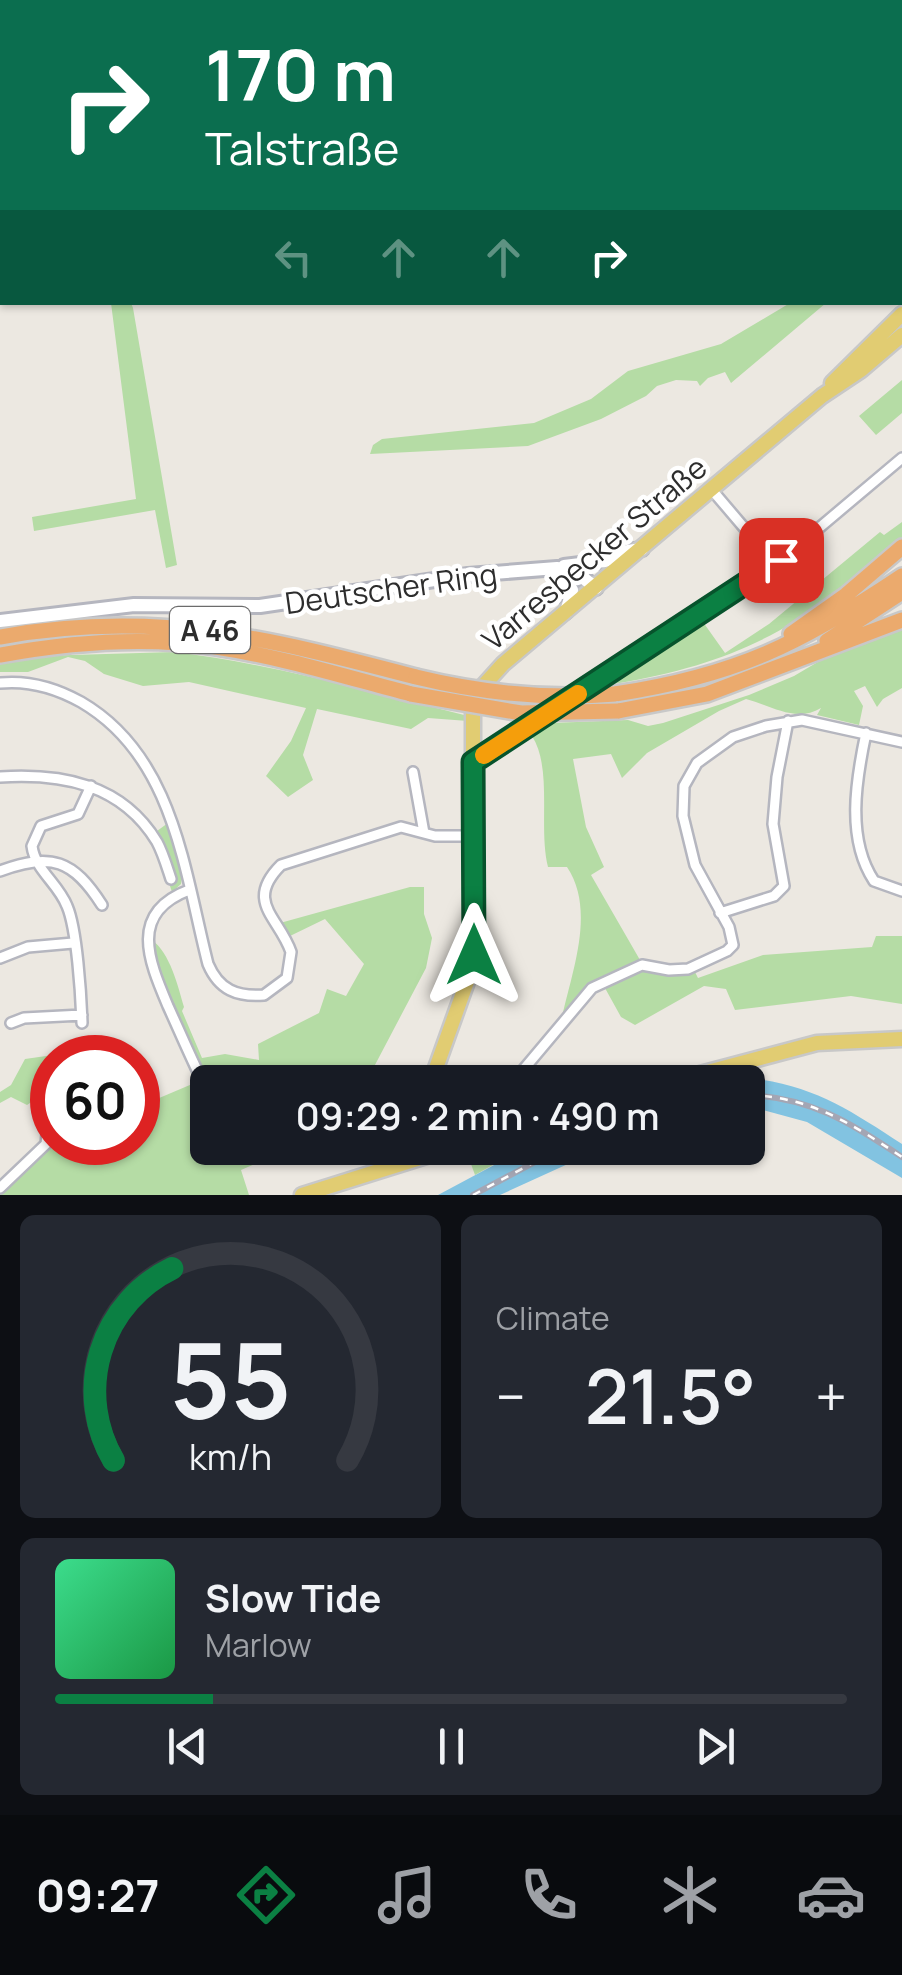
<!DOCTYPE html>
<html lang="en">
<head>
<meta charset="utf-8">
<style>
	:root { --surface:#171b24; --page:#242831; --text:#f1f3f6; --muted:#9ea1a6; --line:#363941; --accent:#0b8043 }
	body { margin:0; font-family:Manrope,sans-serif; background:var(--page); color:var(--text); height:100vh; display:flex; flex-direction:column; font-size:38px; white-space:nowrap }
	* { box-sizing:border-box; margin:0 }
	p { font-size:32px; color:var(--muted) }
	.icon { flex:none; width:55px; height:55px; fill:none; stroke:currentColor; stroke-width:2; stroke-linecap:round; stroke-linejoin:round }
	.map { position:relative; height:1195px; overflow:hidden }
	.sheet { display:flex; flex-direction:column; gap:20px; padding:20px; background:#0d0f14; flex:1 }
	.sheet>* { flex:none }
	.hud { position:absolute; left:0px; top:0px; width:902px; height:305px; box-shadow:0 2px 8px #0004; background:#0b6e4f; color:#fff; overflow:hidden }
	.speed { position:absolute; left:30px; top:1035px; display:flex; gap:20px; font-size:50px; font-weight:700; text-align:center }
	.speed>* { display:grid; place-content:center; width:130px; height:130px; border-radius:50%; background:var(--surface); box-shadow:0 2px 8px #0004; line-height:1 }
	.speed .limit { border:15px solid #d22; background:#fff; color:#111 }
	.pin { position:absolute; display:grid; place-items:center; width:85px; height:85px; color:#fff; margin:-42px; border-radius:20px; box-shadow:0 5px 15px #0006 }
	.me { position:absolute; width:110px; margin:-55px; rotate:0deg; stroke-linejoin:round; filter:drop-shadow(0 0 8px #0008) }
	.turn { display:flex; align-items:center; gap:35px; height:210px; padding:0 40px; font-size:45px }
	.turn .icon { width:130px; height:130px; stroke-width:2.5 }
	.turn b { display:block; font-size:70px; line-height:85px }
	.lanes { display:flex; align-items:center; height:95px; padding:0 40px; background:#0003; justify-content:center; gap:50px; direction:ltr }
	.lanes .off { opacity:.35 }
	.big { font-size:75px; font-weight:600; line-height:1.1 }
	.sheet .card { flex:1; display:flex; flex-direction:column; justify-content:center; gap:15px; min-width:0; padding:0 35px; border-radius:15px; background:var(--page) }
	.sheet .dial { align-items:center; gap:0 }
	.dial svg { height:260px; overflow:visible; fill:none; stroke:var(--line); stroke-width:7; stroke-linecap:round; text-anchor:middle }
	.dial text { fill:var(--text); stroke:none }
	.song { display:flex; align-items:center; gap:30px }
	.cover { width:120px; height:120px; border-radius:15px; background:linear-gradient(135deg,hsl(150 70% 55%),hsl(140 70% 35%)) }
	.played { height:10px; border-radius:5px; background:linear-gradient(90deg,var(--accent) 20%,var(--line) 20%) }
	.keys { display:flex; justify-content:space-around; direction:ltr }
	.heat { display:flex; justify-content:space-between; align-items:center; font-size:55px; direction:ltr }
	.sheet .tiles { flex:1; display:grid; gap:20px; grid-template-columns:1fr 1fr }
	.card:last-child { grid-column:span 2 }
	.trip { position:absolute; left:190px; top:1065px; width:575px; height:100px; border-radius:15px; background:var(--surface); box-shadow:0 2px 8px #0004; font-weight:600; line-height:100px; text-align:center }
	.dock { display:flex; height:160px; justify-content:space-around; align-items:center; background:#090b0e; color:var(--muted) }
	.dock .icon { width:70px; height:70px }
	.dock .active { color:var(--accent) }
	.dock b { font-size:45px; color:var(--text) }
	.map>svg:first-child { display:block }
	.green { fill:#b5dca5 }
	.water { fill:#82c3e1 }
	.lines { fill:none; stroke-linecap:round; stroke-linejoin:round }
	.street-casing { stroke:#b5b6bf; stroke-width:14 }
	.secondary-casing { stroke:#b5b6bf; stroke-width:18 }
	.primary-casing { stroke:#c8c8c8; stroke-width:19 }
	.highway-casing { stroke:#c8c8c8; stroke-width:20 }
	.street { stroke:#fff; stroke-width:9 }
	.secondary { stroke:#fff; stroke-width:12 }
	.primary { stroke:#e1cc72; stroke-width:14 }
	.highway { stroke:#ebaa6d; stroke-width:15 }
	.rail-casing { stroke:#a4a6b4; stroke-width:6 }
	.rail { stroke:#fff; stroke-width:2.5; stroke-dasharray:8; stroke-linecap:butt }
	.highway-bridge-casing { stroke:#c8c8c8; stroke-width:20; stroke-linecap:butt }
	.highway-bridge { stroke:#ebaa6d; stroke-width:15 }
	.route-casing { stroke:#07532c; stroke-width:25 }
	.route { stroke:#0b8043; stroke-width:18 }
	.slow { stroke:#f59e0b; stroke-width:18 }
	.labels { text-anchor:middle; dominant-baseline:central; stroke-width:9; stroke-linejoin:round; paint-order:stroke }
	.shield { fill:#fff; stroke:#6c6c6c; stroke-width:2.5 }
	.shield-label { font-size:28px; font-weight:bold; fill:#2d2d2d }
	.street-label { font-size:30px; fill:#2d2d2d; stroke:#fff }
</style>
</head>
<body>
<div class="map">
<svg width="902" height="1195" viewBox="0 0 902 1195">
	<rect width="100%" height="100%" fill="#ece8e1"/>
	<path class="green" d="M111,303H131L133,308L177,565L166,568L155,510L34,531L32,517L136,499Z
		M790,303H826L731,383L725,372L708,378L700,386L697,381L676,380L657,386L646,396L601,419L528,446L370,454L373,445L382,439L534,423L591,399L628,371L721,344Z
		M902,380V413L876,435L859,416Z
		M902,522V538C806,625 743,662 614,684L703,622L725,653L769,624L880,532L884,535Z
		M902,629V688L883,699L877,707L865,686L854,691L863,706L859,725L817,715L821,708C796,723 772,706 746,699L719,711L647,753L622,778L611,754L573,759L586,827L604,867L591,875L640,960L692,966L698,978L763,955L872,947L876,936H902V1004L851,996L735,1010L726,989L704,986L635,1025L621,1017L600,979L587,987L562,1017C572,971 596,910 567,867H548C538,827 553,769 532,736L551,723L628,720L648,726L663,723L749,695L794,676L833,653Z
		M174,652C274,664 371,692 468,716V721L428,718L411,729L317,709L303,755L313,780L288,797L266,776L291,741L306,708L189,682L143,686L104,674L85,661L68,657L28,672H0V664L38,656Z
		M168,823L182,876L181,884L172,892L169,883L176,878L175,871L157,831Z
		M410,887H424V914L432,938L426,968L366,1082H208V1148H291L241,1170L249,1195H0L50,1145L58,1148V1143L138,1142V1107L204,1079L161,977L152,940C170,953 178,986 184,1007L182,1011L202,1058L225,1054L259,1060L258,1044L319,1013L327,989L346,996L364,964L325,919L290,936L280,923Z
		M95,1049L102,1057L52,1058L51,1120L33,1101L27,1105L11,1097L0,1103V1092L11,1085L25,1059Z
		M485,1148H523L475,1175L467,1153Z"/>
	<path class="water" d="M749,1078C813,1085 850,1110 902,1144V1178L807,1122L748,1106V1082H722Z
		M526,1148H603L500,1195H438Z"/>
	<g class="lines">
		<g class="street-casing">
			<path id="street" d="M0,251H2
				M712,490L775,564
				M0,683C30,680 56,688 81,702C174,756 184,870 208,964C219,990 237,997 264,995L287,978L291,952C279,917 244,902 281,865L401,827L435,836H473
				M580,693L781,560L902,458
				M866,733C856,780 846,839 874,881L902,891
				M473,762L546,715
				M413,772L424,833
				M0,777C62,773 122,784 157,842C163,853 167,867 171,879
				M0,871C52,852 73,860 102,905
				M189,890C128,913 149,961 168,1006C178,1028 187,1049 197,1070
				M720,913L774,896L784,886L773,824L777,777L788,721
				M0,958L28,947L73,943
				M11,1023L24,1018L82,1015
				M82,1023C81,995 77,929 67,906C58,883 35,870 32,846L41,826L78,814L91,786
				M513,1082L592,988L642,965L669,970L688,969L727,951L733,945L729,927L695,865L683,816L684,786L697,763L733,737L766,726L802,720L902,742
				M0,1188L46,1144L47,1134"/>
		</g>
		<g class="secondary-casing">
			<path id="secondary" d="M564,566L605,561L628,551L642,549
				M557,568L572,590L566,612
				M0,621L134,605L260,606L468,575L557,568L572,569L596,588"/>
		</g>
		<g class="primary-casing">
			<path id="primary" d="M769,0L770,2
				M900,223L902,226
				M900,255L902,259
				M832,383L902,314
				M431,1082L473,965V713L484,685L503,664L822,396L861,370L902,335
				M670,1082L817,1043L902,1039
				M302,1195L452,1148"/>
		</g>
		<g class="highway-casing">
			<path id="highway" d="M791,634L846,595L902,547
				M0,637C156,609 267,638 416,677
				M827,641L902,592
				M0,655C71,642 144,636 216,647C282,657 346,677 411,694
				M615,694C736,676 802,643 902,576
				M618,711L707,694L902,620"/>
		</g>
		<use href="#street" class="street"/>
		<use href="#secondary" class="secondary"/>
		<use href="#primary" class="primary"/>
		<use href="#highway" class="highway"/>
		<g class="rail-casing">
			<path id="rail" d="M748,1095C811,1097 850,1123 902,1157
				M473,1195L561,1148"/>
		</g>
		<use href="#rail" class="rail"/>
		<g class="highway-bridge-casing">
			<path id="highway-bridge" d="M416,677C482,693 547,700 615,694
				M411,694L521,713L618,711"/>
		</g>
		<use href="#highway-bridge" class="highway-bridge"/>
	</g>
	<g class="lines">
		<g class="route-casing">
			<path id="route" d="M474,955L473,762L781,560"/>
		</g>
		<use href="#route" class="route"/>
		<path class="slow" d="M484,755L578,694"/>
	</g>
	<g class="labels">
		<rect class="shield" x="170" y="607" width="80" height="46" rx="8"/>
		<g class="shield-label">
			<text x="210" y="630">A 46</text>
		</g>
		<g class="street-label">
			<text transform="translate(594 553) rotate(-40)">Varresbecker Straße</text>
			<text transform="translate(391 588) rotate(-8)">Deutscher Ring</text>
		</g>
	</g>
</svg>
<div class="speed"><div class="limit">60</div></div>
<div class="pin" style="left:781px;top:560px;background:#d93025"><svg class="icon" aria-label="arrive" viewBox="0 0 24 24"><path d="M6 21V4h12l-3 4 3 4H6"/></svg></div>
<svg class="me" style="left:474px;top:955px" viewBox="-20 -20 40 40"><path d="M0-17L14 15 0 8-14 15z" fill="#0b8043" stroke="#fff" stroke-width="4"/></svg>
<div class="trip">09:29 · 2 min · 490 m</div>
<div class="hud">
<div class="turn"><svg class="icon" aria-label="right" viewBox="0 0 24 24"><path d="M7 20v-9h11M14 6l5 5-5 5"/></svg><div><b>170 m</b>Talstraße</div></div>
<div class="lanes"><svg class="icon off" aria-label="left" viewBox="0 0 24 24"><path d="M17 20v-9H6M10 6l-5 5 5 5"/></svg><svg class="icon off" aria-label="ahead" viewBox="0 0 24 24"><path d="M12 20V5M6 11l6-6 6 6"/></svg><svg class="icon off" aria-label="ahead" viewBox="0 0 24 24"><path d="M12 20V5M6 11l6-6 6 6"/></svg><svg class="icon" aria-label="right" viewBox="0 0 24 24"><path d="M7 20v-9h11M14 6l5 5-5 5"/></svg></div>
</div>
</div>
<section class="sheet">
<div class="tiles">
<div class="card dial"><svg viewBox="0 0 100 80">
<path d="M14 69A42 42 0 1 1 86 69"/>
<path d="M14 69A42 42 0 0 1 32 10" stroke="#0b8043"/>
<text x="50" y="56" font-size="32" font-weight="700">55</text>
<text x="50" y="72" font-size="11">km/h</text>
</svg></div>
<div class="card"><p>Climate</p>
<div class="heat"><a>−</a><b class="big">21.5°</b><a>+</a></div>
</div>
<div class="card">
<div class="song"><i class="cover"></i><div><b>Slow Tide</b><p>Marlow</p></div></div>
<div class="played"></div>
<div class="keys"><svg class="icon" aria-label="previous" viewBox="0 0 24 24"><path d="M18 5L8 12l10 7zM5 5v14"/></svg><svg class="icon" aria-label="pause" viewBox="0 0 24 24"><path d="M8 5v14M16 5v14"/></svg><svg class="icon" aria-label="next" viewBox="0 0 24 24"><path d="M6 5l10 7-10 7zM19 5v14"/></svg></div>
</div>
</div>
</section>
<nav class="dock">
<b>09:27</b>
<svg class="icon active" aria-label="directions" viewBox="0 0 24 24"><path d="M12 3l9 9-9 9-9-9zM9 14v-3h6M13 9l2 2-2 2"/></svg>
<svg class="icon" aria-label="music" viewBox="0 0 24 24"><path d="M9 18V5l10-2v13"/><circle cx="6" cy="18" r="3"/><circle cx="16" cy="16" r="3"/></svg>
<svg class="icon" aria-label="phone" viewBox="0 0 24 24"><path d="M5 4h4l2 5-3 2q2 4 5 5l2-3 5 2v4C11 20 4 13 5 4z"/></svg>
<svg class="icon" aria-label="climate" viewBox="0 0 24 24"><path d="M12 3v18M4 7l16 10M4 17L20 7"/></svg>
<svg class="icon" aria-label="car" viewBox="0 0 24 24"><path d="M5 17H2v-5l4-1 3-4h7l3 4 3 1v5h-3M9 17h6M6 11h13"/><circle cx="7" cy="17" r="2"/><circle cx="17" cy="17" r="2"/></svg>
</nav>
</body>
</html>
